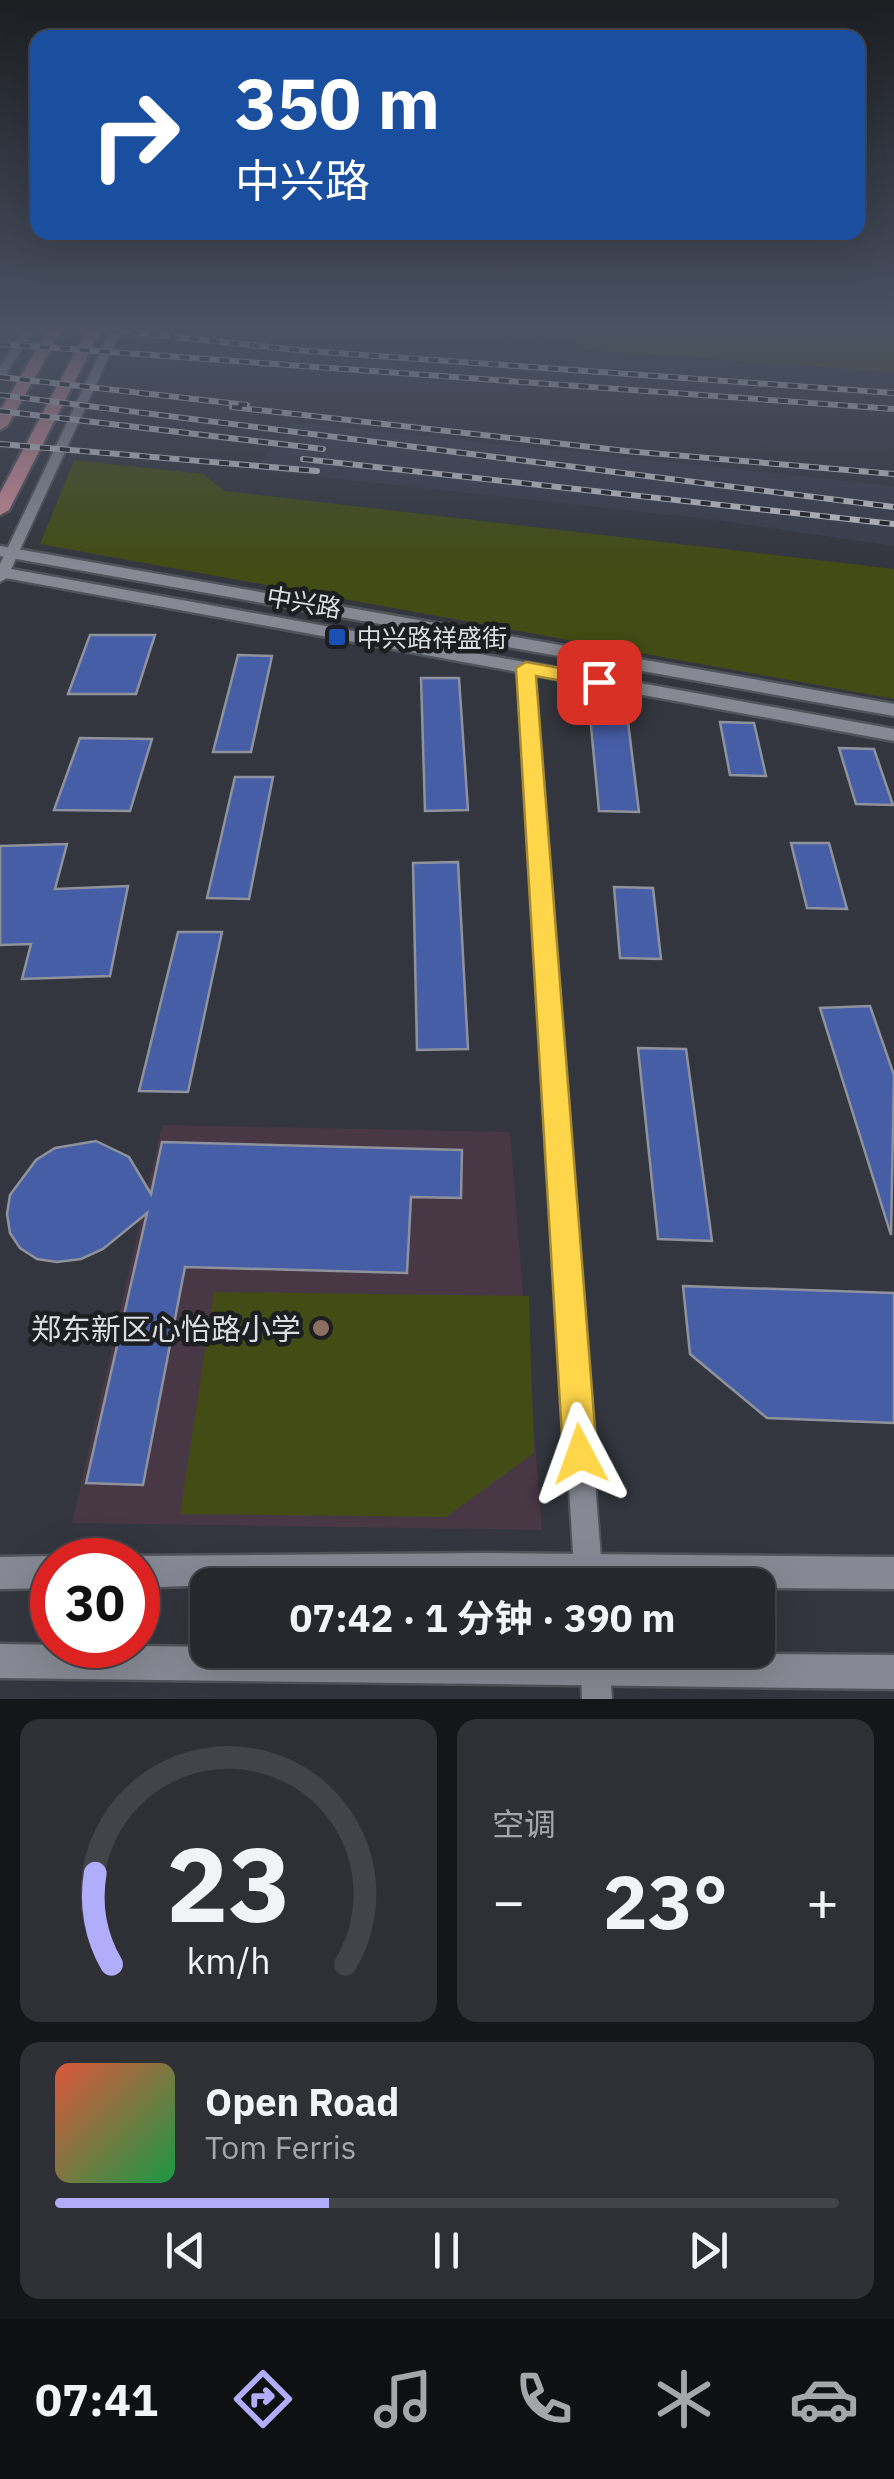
<!DOCTYPE html>
<html lang="zh">
<head>
<meta charset="utf-8">
<style>
	:root { --surface:#26282e; --page:#2e3036; --text:#f1f3f6; --muted:#a4a6aa; --line:#42444a; --accent:#b1adfa }
	body { margin:0; font-family:"IBM Plex Sans","Noto Sans SC",sans-serif; background:var(--page); color:var(--text); height:100vh; display:flex; flex-direction:column; font-size:38px; white-space:nowrap }
	* { box-sizing:border-box; margin:0 }
	p { font-size:32px; color:var(--muted) }
	.icon { flex:none; width:55px; height:55px; fill:none; stroke:currentColor; stroke-width:2; stroke-linecap:round; stroke-linejoin:round }
	.map { position:relative; height:1699px; overflow:hidden }
	.side { display:flex; flex-direction:column; gap:20px; padding:20px; background:#151619; flex:1 }
	.side>* { flex:none }
	.guide { position:absolute; left:30px; top:30px; width:835px; height:210px; border-radius:20px; box-shadow:0 10px 40px #0002,0 0 0 2px var(--line); background:#1a4fa0; color:#fff; overflow:hidden }
	.speed { position:absolute; left:30px; top:1538px; display:flex; gap:20px; font-size:50px; font-weight:700; text-align:center }
	.speed>* { display:grid; place-content:center; width:130px; height:130px; border-radius:50%; background:var(--surface); box-shadow:0 10px 40px #0002,0 0 0 2px var(--line); line-height:1 }
	.speed .limit { border:15px solid #d22; background:#fff; color:#111 }
	.pin { position:absolute; display:grid; place-items:center; width:85px; height:85px; color:#fff; margin:-42px; border-radius:20px; box-shadow:0 5px 15px #0006 }
	.me { position:absolute; width:110px; margin:-55px; rotate:356deg; stroke-linejoin:round; filter:drop-shadow(0 0 8px #0008) }
	.turn { display:flex; align-items:center; gap:35px; height:210px; padding:0 40px; font-size:45px }
	.turn .icon { width:130px; height:130px; stroke-width:2.5 }
	.turn b { display:block; font-size:70px; line-height:85px }
	.big { font-size:75px; font-weight:700; line-height:1.1 }
	.side .tile { flex:1; display:flex; flex-direction:column; justify-content:center; gap:15px; min-width:0; padding:0 35px; border-radius:20px; background:var(--page) }
	.side .dial { align-items:center; gap:0 }
	.dial svg { height:260px; overflow:visible; fill:none; stroke:var(--line); stroke-width:7; stroke-linecap:round; text-anchor:middle }
	.dial text { fill:var(--text); stroke:none }
	.song { display:flex; align-items:center; gap:30px }
	.cover { width:120px; height:120px; border-radius:15px; background:linear-gradient(135deg,hsl(10 70% 55%),hsl(140 70% 35%)) }
	.played { height:10px; border-radius:5px; background:linear-gradient(90deg,var(--accent) 35%,var(--line) 35%) }
	.keys { display:flex; justify-content:space-around; direction:ltr }
	.heat { display:flex; justify-content:space-between; align-items:center; font-size:55px; direction:ltr }
	.side .tiles { flex:1; display:grid; gap:20px; grid-template-columns:1fr 1fr }
	.tile:last-child { grid-column:span 2 }
	.trip { position:absolute; left:190px; top:1568px; width:585px; height:100px; border-radius:20px; background:var(--surface); box-shadow:0 10px 40px #0002,0 0 0 2px var(--line); font-weight:700; line-height:100px; text-align:center }
	.tabs { display:flex; height:160px; justify-content:space-around; align-items:center; background:#0f1012; color:var(--muted) }
	.tabs .icon { width:70px; height:70px }
	.tabs .on { color:var(--accent) }
	.tabs b { font-size:45px; color:var(--text) }
	.map>svg:first-child { display:block }
	.built { fill:#383d4b }
	.education { fill:#483845 }
	.green { fill:#434c14 }
	.building { fill:#465ea6; stroke:#8f929c; stroke-width:2.5 }
	.lines { fill:none; stroke-linecap:round; stroke-linejoin:round }
	.minor-casing { stroke:#51535a; stroke-width:4 }
	.tertiary-casing { stroke:#51535a; stroke-width:5 }
	.primary-casing { stroke:#51535a; stroke-width:5 }
	.minor { fill:#868993; fill-rule:evenodd }
	.tertiary { fill:#868993; fill-rule:evenodd }
	.primary { fill:#c68895; fill-rule:evenodd }
	.rail-casing { stroke:#c0c2c7; stroke-width:6 }
	.rail { stroke:#1c1e21; stroke-width:4; stroke-dasharray:10; stroke-linecap:butt }
	.route { fill:#ffd54a; stroke:#a68a30; stroke-width:2.5 }
	.transit-dot { fill:#1a4fb4; stroke:#1c1e21; stroke-width:4 }
	.education-dot { fill:#8d6e63; stroke:#1c1e21; stroke-width:4 }
	.labels { text-anchor:middle; dominant-baseline:central; stroke-width:9; stroke-linejoin:round; paint-order:stroke }
	.street-label { font-size:25px; fill:#dbdde2; stroke:#1c1e21 }
	.poi-label { font-size:25px; fill:#dbdde2; stroke:#1c1e21; text-anchor:start }
	.near-poi-label { font-size:30px; fill:#dbdde2; stroke:#1c1e21; text-anchor:end }
</style>
</head>
<body>
<div class="map">
<svg width="894" height="1699" viewBox="0 0 894 1699">
	<rect width="100%" height="100%" fill="#33363e"/>
	<path class="built" d="M291,422L894,486V546L716,520L256,470Z"/>
	<path class="education" d="M162,1125L510,1132L542,1530L72,1523Z"/>
	<path class="green" d="M520,330H832L894,337V372L584,350L586,343L516,334Z
		M74,460L203,474L225,491L894,569V699L40,544Z
		M214,1292L529,1296L534,1453L446,1517L180,1514Z"/>
	<path class="building" d="M90,635H155L136,694H68Z
		M238,655L272,656L251,752H213Z
		M421,678H459L468,810L425,811Z
		M589,705H626L639,812L599,811Z
		M720,722L754,723L766,776L730,775Z
		M80,738L152,739L130,811L54,810Z
		M839,748L874,749L893,805L856,804Z
		M235,777H273L249,899L207,898Z
		M791,843H829L847,909L807,908Z
		M67,844L55,889L128,886L110,976L22,979L31,944L0,945V846Z
		M458,862L468,1049L417,1050L413,863Z
		M614,887L653,888L661,959L620,958Z
		M178,932H222L188,1092L139,1091Z
		M870,1006L894,1075L891,1235L820,1008Z
		M638,1048L686,1049L712,1241L658,1239Z
		M96,1141L129,1157L151,1194L162,1142L462,1150L461,1198L411,1197L407,1273L185,1267L143,1485L86,1483L147,1213L103,1249L81,1259L57,1262L37,1259L20,1248L10,1233L7,1214L10,1195L36,1160L55,1148Z
		M683,1286L894,1293V1423L767,1418L690,1354Z"/>
	<g class="lines">
		<g class="minor-casing">
			<path id="minor" d="M23,330H33L5,376L0,379V367Z
				M111,330H121L7,578L0,582V564Z
				M526,663L533,668L603,1585H575L519,668Z
				M580,1650H608L612,1699H582Z"/>
		</g>
		<g class="tertiary-casing">
			<path id="tertiary" d="M0,546L894,704V716L0,556Z
				M0,567L894,729V741L0,577Z
				M486,1553L894,1557V1589L758,1588V1585H208L138,1588V1560H129L138,1556Z
				M52,1556L61,1560H52V1588L0,1589V1557Z
				M0,1644L208,1647V1650L894,1655V1689L0,1678Z"/>
		</g>
		<g class="primary-casing">
			<path id="primary" d="M48,330H62L8,425L0,430V411Z
				M87,330H101L9,510L0,515V493Z"/>
		</g>
		<use href="#minor" class="minor"/>
		<use href="#tertiary" class="tertiary"/>
		<use href="#primary" class="primary"/>
		<g class="rail-casing">
			<path id="rail" d="M110,330L307,351L894,393
				M0,344L894,409
				M0,377L247,405
				M0,395L894,507
				M232,407L626,451L894,474
				M0,411L323,449
				M0,444L317,471
				M303,459L894,524"/>
		</g>
		<use href="#rail" class="rail"/>
	</g>
	<linearGradient id="sky" x2="0" y2="1"><stop stop-color="#1c1e22"/><stop offset="0.58" stop-color="#4a5263"/><stop offset="1" stop-color="#4a5263" stop-opacity="0"/></linearGradient>
	<rect width="894" height="567" fill="url(#sky)"/>
	<path class="route" d="M526,662L599,675L609,682L599,688L536,676L597,1454L592,1466L580,1470L568,1466L563,1454L516,668Z"/>
	<rect class="transit-dot" x="327" y="627" width="20" height="20" rx="5"/>
	<circle class="education-dot" cx="321" cy="1328" r="10"/>
	<g class="labels">
		<g class="street-label">
			<text transform="translate(304 602) rotate(10)">中兴路</text>
		</g>
		<g class="poi-label">
			<text x="357" y="637">中兴路祥盛街</text>
		</g>
		<g class="near-poi-label">
			<text x="301" y="1328">郑东新区心怡路小学</text>
		</g>
	</g>
</svg>
<div class="speed"><div class="limit">30</div></div>
<div class="pin" style="left:599px;top:682px;background:#d93025"><svg class="icon" aria-label="arrive" viewBox="0 0 24 24"><path d="M6 21V4h12l-3 4 3 4H6"/></svg></div>
<svg class="me" style="left:580px;top:1454px" viewBox="-20 -20 40 40"><path d="M0-17L14 15 0 8-14 15z" fill="#ffd54a" stroke="#fff" stroke-width="4"/></svg>
<div class="trip">07:42 · 1 分钟 · 390 m</div>
<div class="guide">
<div class="turn"><svg class="icon" aria-label="right" viewBox="0 0 24 24"><path d="M7 20v-9h11M14 6l5 5-5 5"/></svg><div><b>350 m</b>中兴路</div></div>
</div>
</div>
<section class="side">
<div class="tiles">
<div class="tile dial"><svg viewBox="0 0 100 80">
<path d="M14 69A42 42 0 1 1 86 69"/>
<path d="M14 69A42 42 0 0 1 9 41" stroke="#b1adfa"/>
<text x="50" y="56" font-size="32" font-weight="700">23</text>
<text x="50" y="72" font-size="11">km/h</text>
</svg></div>
<div class="tile"><p>空调</p>
<div class="heat"><a>−</a><b class="big">23°</b><a>+</a></div>
</div>
<div class="tile">
<div class="song"><i class="cover"></i><div><b>Open Road</b><p>Tom Ferris</p></div></div>
<div class="played"></div>
<div class="keys"><svg class="icon" aria-label="previous" viewBox="0 0 24 24"><path d="M18 5L8 12l10 7zM5 5v14"/></svg><svg class="icon" aria-label="pause" viewBox="0 0 24 24"><path d="M8 5v14M16 5v14"/></svg><svg class="icon" aria-label="next" viewBox="0 0 24 24"><path d="M6 5l10 7-10 7zM19 5v14"/></svg></div>
</div>
</div>
</section>
<nav class="tabs">
<b>07:41</b>
<svg class="icon on" aria-label="directions" viewBox="0 0 24 24"><path d="M12 3l9 9-9 9-9-9zM9 14v-3h6M13 9l2 2-2 2"/></svg>
<svg class="icon" aria-label="music" viewBox="0 0 24 24"><path d="M9 18V5l10-2v13"/><circle cx="6" cy="18" r="3"/><circle cx="16" cy="16" r="3"/></svg>
<svg class="icon" aria-label="phone" viewBox="0 0 24 24"><path d="M5 4h4l2 5-3 2q2 4 5 5l2-3 5 2v4C11 20 4 13 5 4z"/></svg>
<svg class="icon" aria-label="climate" viewBox="0 0 24 24"><path d="M12 3v18M4 7l16 10M4 17L20 7"/></svg>
<svg class="icon" aria-label="car" viewBox="0 0 24 24"><path d="M5 17H2v-5l4-1 3-4h7l3 4 3 1v5h-3M9 17h6M6 11h13"/><circle cx="7" cy="17" r="2"/><circle cx="17" cy="17" r="2"/></svg>
</nav>
</body>
</html>
